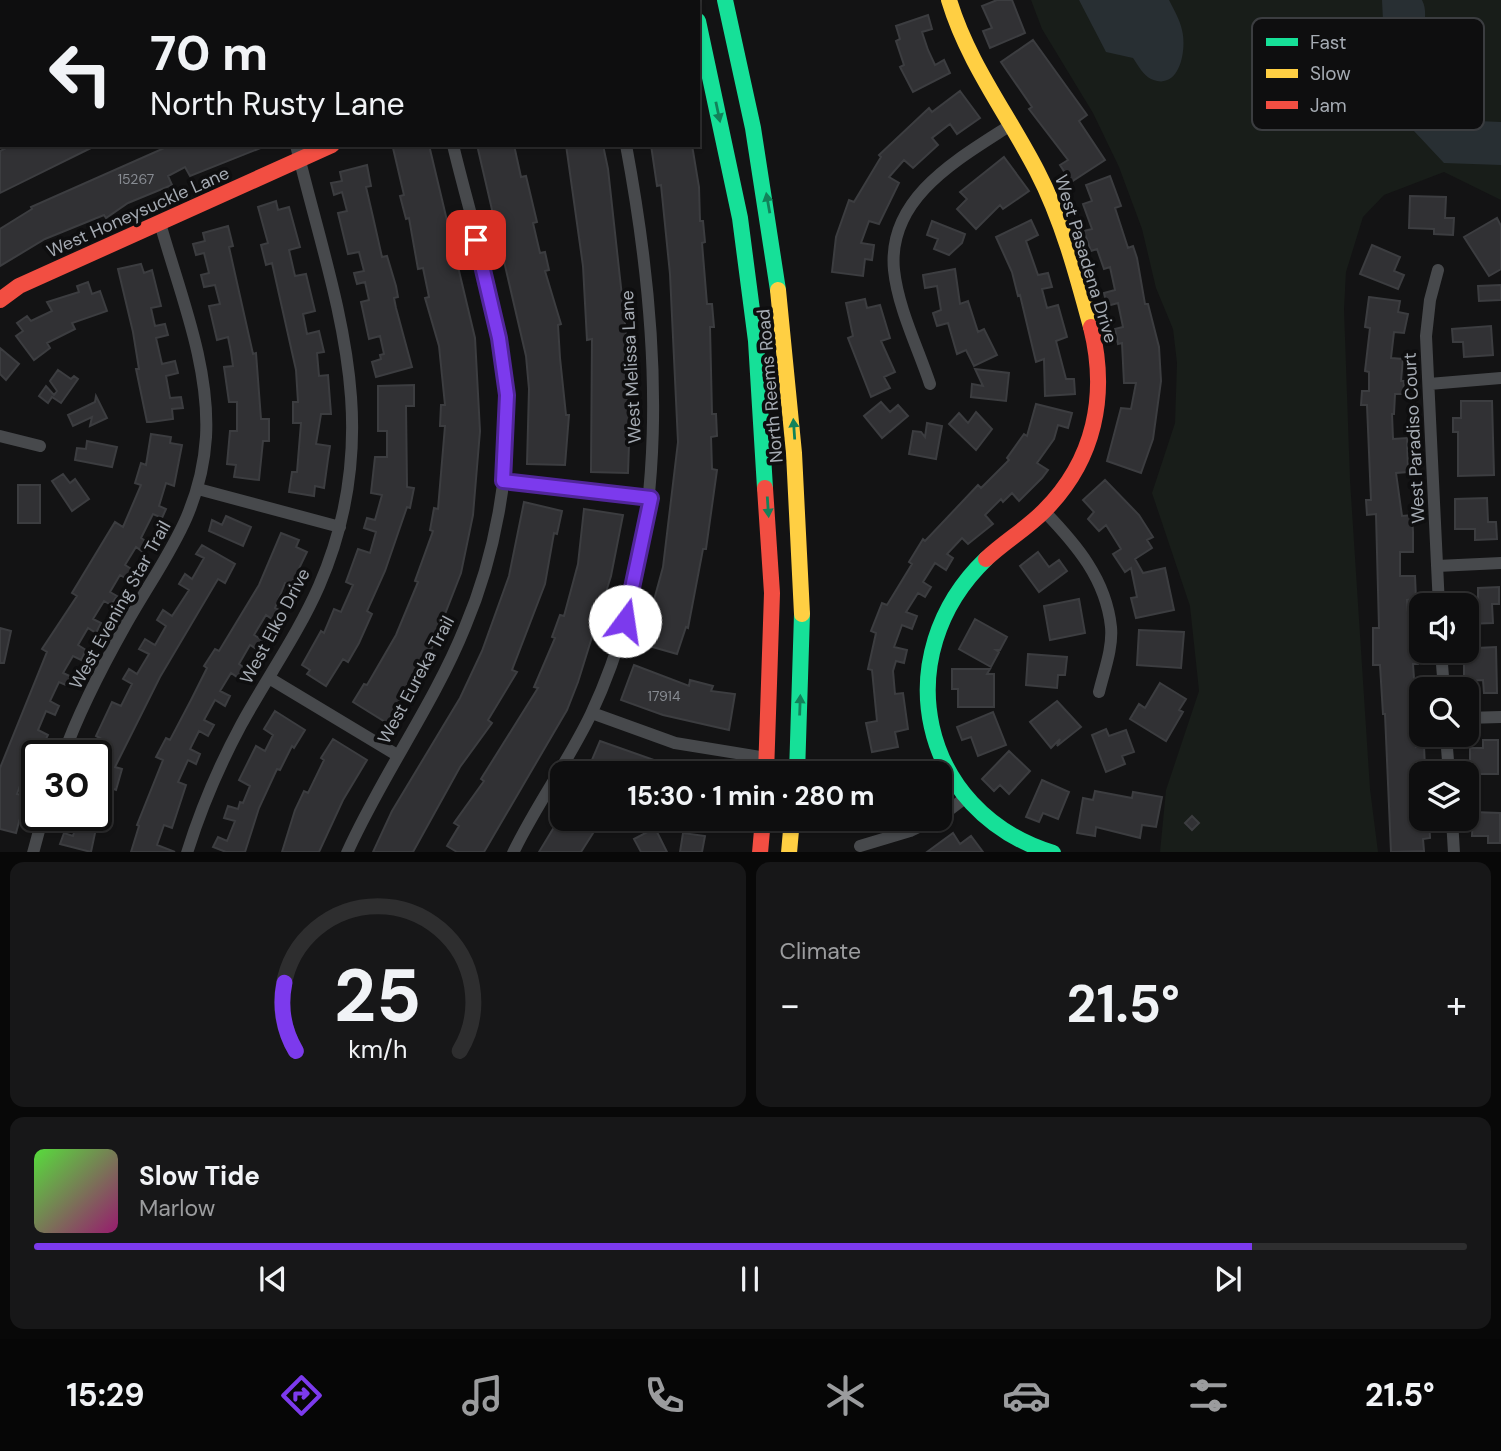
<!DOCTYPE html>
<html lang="en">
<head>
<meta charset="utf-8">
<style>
	:root { --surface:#0e0e0f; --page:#171718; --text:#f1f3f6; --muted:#9b9c9e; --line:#2e2e2f; --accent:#7c3aed }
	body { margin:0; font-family:"DM Sans",sans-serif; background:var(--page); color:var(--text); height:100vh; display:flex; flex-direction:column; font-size:26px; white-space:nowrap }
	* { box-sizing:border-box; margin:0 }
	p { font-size:23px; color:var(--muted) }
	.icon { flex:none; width:38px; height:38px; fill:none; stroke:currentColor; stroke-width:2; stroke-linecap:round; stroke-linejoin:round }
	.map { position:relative; height:852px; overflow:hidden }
	.side { display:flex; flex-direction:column; gap:10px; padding:10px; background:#080808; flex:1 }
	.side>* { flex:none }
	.banner { position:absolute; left:0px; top:0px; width:700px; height:147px; box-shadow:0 2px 5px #0004,0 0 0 2px var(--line); background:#0e0e0f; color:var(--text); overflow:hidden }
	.tools { position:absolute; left:1409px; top:593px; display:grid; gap:14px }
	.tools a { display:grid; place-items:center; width:70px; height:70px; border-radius:14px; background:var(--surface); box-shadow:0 2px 5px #0004,0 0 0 2px var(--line); font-size:35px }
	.speed { position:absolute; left:21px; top:740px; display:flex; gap:14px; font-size:35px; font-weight:700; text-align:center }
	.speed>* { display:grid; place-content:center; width:91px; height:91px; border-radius:50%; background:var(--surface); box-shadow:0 2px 5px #0004,0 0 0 2px var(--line); line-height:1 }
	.speed .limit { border:4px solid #111; border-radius:10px; background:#fff; color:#111 }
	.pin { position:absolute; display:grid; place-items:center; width:60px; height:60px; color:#fff; margin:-30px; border-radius:14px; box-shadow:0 4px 10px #0006 }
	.me { position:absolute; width:77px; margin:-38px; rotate:14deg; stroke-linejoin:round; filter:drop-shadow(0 0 5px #0008) }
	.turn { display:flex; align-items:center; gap:24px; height:147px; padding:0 35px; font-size:32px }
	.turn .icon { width:91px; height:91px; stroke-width:2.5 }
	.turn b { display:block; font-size:49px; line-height:60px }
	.big { font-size:52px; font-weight:700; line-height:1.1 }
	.side .tile { flex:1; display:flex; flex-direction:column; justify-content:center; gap:10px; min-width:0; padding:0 24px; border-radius:14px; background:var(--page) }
	.side .dial { align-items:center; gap:0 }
	.dial svg { height:182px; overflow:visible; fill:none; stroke:var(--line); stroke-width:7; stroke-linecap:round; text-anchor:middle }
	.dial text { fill:var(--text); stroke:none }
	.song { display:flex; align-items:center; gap:21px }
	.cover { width:84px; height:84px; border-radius:10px; background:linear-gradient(135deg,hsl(110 70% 55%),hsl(320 70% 35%)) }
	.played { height:7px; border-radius:4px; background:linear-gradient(90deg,var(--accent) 85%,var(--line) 85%) }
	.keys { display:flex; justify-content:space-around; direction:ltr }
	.heat { display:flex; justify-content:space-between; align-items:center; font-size:38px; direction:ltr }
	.side .tiles { flex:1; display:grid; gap:10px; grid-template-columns:1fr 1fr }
	.tile:last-child { grid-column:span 2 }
	.trip { position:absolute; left:550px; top:761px; width:402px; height:70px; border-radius:14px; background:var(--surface); box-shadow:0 2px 5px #0004,0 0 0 2px var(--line); font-weight:700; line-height:70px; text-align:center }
	.tabs { display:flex; height:112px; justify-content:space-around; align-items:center; background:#060606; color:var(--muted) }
	.tabs .icon { width:49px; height:49px }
	.tabs .on { color:var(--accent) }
	.tabs b { font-size:32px; color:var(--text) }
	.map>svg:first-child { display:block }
	.green { fill:#181d19 }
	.water { fill:#282f33 }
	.building { fill:#313134; stroke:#3c3d40; stroke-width:2 }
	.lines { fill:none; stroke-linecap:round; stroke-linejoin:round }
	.street { stroke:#47494c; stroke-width:12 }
	.fast { stroke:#16e098; stroke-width:16 }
	.slow { stroke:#ffcf43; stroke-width:16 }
	.jam { stroke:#f24e42; stroke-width:16 }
	.oneway { fill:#12825a }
	.route-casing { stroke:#51269a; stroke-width:18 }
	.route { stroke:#7c3aed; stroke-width:12 }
	.labels { text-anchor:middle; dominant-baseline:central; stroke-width:7; stroke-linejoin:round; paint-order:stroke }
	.number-label { font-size:14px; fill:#888c93 }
	.street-label { font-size:18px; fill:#a5abb3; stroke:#0e0e0f }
	.key { fill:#0e0e0f; stroke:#3b3d40; stroke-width:2 }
	.key-label { font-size:19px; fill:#a5abb3 }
</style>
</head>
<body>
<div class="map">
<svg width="1501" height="853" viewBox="0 0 1501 853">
	<rect width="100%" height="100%" fill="#131314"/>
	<path class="green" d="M1031,0H1501V200L1444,172L1384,195L1363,217L1346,272L1344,309L1350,480L1370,789L1378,852H1160L1166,790L1199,691L1190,606L1152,493L1175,423L1177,363L1173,329L1156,288L1142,229L1119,167L1093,113L1042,29Z"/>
	<path class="water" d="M1079,0H1169C1174,10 1180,20 1182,30C1187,49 1180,92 1151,79C1143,75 1138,65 1133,58L1106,52Z
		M1382,0H1422C1430,15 1419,31 1428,47L1465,57C1473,73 1460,90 1463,108L1478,121L1501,122V165L1444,163L1398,114L1364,96L1361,80L1384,41Z"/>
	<path class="building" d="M997,0H1012L1025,33L990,48L983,31L992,28L982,6Z
		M928,15L932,29L922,32L928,50L935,65L944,60L950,73L913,92L900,67L904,65L896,41L900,39L896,26Z
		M1033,40L1087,115L1079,121L1105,160L1071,182L1060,165L1068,160L1029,109L1032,107L1001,62Z
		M960,91L980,118L957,134L950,124L932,138L938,145L913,168L904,160L889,177L899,183L879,224L869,221L861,243L874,245L872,260L865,259L863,276L832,272L836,237L849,200L854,202L881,157L879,155L929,108L932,112Z
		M12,145H97L0,193V151Z
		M171,145H268L190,176L185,167L168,176L172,185L128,203L106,218L104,215L45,239L0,266V229L32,209L31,207Z
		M406,145H429L475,338L480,431L473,515L461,573L431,650L387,723L353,702L364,684L367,685L396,635L418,582L415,581L433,531L430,530L434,508L438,509L445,426H440L441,405H445L439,346L425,298L429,297L423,268L418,269L409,218L406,219L400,196L404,195L393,148Z
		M477,145H514L521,177L526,176L537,222L533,223L540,253L545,252L549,270L545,271L561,324L558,325L560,358L566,415H569L565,465L527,464L529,389L526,356Z
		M566,145H603L608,169L627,342L630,416L628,473L591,472L592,339L587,340L583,266Z
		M651,145H692L699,187L700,221H703L705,242L702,243L707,304H712L714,327H710L712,414H716L717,436L711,437L712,469L717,470L706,549H703L688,628L686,627L677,654L642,644L663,567L678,442L670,274L661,185L657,186Z
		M1004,157L1029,191L1003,209L1000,205L976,229L957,209L967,199L960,192Z
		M367,165L371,186L366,187L373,217L382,257L387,256L396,286L398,297L394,298L396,308L412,367L376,377L372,362L381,359L380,355L384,354L380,336L369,339L361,302L369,300L365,282L357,284L354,273L364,271L359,252L348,254L338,213L347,211L342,192L334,195L331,183L342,181L340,172Z
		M1110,176L1121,206L1115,208L1128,248L1133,246L1137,258L1145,304H1148L1159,347L1161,381L1153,439L1141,473L1107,461L1121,408L1131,409L1136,383H1124L1122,343L1118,344L1115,329L1123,327L1118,303L1107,306L1104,293L1115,290L1110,267L1104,269L1097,249L1091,251L1084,231L1092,229L1083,204L1092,201L1086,185Z
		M1410,196L1446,197L1445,218H1454L1453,235L1434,234V229L1409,228Z
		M276,201L278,210L289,207L300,247L289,250L295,276L306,274L315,311L303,314L307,334L319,331L324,352L317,353L319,376L328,375L331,414H321L316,444L330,446L328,459L324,488L315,486L314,496L289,492L292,472H297L301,423H293V402H298L296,370L272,263L266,265L261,245L268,243L258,207Z
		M1497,218L1501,226V269L1489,276L1464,237Z
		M1031,220L1038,235L1026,241L1038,275L1048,273L1052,287L1042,289L1047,308L1058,305L1067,337L1056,341L1066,379H1074L1075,394L1045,396L1044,359L1036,362L1020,295L1018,296L1012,272L996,237Z
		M932,221L965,234L962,243L949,255L934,249L938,239L927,235Z
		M228,226L233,246L229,247L253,354L256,353L261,419H269V441H263L259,480L234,477L236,465L227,464L230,431H237V402H229L224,367L233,366L231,352L228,337L217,340L209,306L220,304L215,285L204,287L201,275L209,273L204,253L196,255L193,244L205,241L203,233Z
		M1372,245L1400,257L1394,271L1404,275L1398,289L1360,274Z
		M141,264L144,273L152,270L161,306L151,308L155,326L165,324L168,335L156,338L162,364L175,361L178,373L166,376L170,398L181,397L183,408L172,409L173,419L151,422H147L136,369H139L133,332L118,269Z
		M955,269L960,304L968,301L978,332L984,329L997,355L974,366L966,350L957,354L948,323L937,326L933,313L941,310L937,286L925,288L923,275Z
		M88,282L92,294L100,291L107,311L72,323L75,329L47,343L50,348L34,360L16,336L23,331L17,323L27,316L31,321L52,311L47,302L79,292L77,286Z
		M1501,285V300L1479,301L1478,286Z
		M1369,297L1400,301L1398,312L1408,314L1404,333L1394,332L1391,358L1403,359L1401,381H1404L1403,394H1395L1394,414H1392L1393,439L1407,438L1408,472L1396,473L1402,516L1412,515L1413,532V552H1400V576H1415L1416,599L1407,600L1409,627H1418V664H1413L1415,693L1421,692V712L1415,713L1416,747L1424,746L1425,768H1418V789H1421V821L1429,820L1430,838L1423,839L1424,851L1391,852L1385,714H1383L1380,665H1373V628H1379L1376,514L1367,515L1366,500H1371L1367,405H1361L1362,391H1369V372L1365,371L1370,328L1365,327Z
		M865,299L867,308L880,305L890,338L881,341L895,372L884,377L890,388L871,397L848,338L853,336L846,303Z
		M1491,326L1493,355L1464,357L1463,342H1453L1452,329Z
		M0,348L19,364L6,380L0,374Z
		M975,369L1009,373L1006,401L971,397L972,384L983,386Z
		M58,370L71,379L74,376L78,379L61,403L52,397L48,403L39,396L46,386L54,395L57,391L50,381Z
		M414,385V406H406L407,487L414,488L410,508L407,507L385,571L367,611L372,614L359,643L348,662L343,659L326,686L307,674L310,670L302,665L321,631L324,633L334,609L341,612L353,585L346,582L358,549L370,553L376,532L364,528L367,518L375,520L382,495L371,493L375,457H387V431H378V386Z
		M96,396L107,418L90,426L92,417L73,426L68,415L95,402Z
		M1461,401H1492L1494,475L1458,476V432H1453V418H1461Z
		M881,402L890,412L898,405L908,416L882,438L864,416Z
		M1036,404L1072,413L1068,428L1058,425L1054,439L1037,463L1048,470L1042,478L1019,501L1012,493L1003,502L1001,499L985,515L993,524L968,544L962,538L947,554L953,558L946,570L935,563L923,582L931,587L925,597L918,593L906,612L917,616L912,629L902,625L894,647L907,650L904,663L896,661L893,671L895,694L903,693L908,729L895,732L898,747L872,752L866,723L877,721L872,670L868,669L876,633L871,631L882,603L887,605L912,564L909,562L923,539L925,541L978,485L981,488L1009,460L1007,458L1024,434L1027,436Z
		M976,412L992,429L976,450L949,424L959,413L968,423Z
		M927,423L942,426L936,459L909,454L913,431L921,432L925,437Z
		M151,434L171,437L170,443L182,445L174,486L166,483L159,506L166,509L162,518L153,514L141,538L149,543L143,552L136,547L125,565L133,570L127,579L120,575L110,592L117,596L111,605L104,601L93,619L101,623L96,633L88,628L78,645L86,650L81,660L73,656L63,673L72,677L68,686L59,682L50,701L59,706L55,715L46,711L38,730L48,735L43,745L34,741L26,759L37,765L33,775L25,772L17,794L26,796L16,833L0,829V768L47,652L42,649L77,596L72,593L115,522L123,527L141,485L135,483L141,463L146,465Z
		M87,441L117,447L112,467L75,460L77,448L86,449Z
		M63,474L70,483L75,479L89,499L72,511L52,481Z
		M1105,480L1139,515L1153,537L1147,540L1152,548L1135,559L1143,573L1165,568L1174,610L1136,618L1131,598L1137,597L1131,568L1125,572L1113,554L1121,549L1106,525L1099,531L1088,519L1094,512L1083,500Z
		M18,485H40V523H18Z
		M1487,498L1488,522H1496L1497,539L1475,540V529H1455V499Z
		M524,502L562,511L557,534L554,533L545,584L512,670L517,672L488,720L492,723L460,767L413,852H373L392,811L460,698L482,651L509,576Z
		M584,509L623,515L611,576L578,682L567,710L484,852H457L447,846L459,826L454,823L484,781L481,779L538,688L534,687L555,638L552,637L560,615L564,616L578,564Z
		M226,516L251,527L243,546L209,531L212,520L222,525Z
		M281,533L299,540L296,547L307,552L291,585L285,583L275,608L281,611L275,621L266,615L254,635L264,641L258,650L250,645L239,664L246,669L240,679L231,673L220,691L230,696L225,706L215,700L204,720L214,725L208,736L199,731L190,749L200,754L196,764L188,760L178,782L186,785L172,828L164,825L157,845L175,852H131L139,826L137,825L163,760L156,757L166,738L170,740L191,700L207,668L204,666L215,649L219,651L259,585Z
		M202,545L235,564L225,583L218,579L160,677L115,767L122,769L116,790L103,785L107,774L96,769V761L100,763L109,743L96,736L112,702L121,706L132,684L123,679L129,669L137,674L149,654L139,649L145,639L155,645L166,626L157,620L163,610L172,616L189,590L179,584L185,574L192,579L204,558L196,554Z
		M1038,552L1049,567L1059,560L1067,571L1039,592L1020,566Z
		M1499,587V604H1492L1493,623L1466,624V599L1478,598V588Z
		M1079,599L1085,633L1050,640L1044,606Z
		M975,619L1007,637L1000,650H996L999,652L991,667L959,649Z
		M0,628L11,631L4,663H0Z
		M1139,630L1184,632L1181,668L1137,665Z
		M1496,647L1497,693H1484L1483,680L1464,681V654H1477V648Z
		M1028,654L1067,657L1065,675H1058L1057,688L1026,685Z
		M634,665L689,686L690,680L713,686L711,691L735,694L729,730L663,715L621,700Z
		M952,669H990L987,674H994V707H958V689H952Z
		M1160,683L1186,699L1179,710L1183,712L1166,741L1130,719L1139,704L1145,708Z
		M1057,701L1081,727L1057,746L1060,739L1051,748L1030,722Z
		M275,711L305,730L294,748L292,746L280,770L277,769L259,808L245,852H226L213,847L218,837L227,841L235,821L224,818L228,806L238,809L240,802L243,803L250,786L239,780L256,746L265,751L273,735L264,729Z
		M993,712L1006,745L978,756L971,737L962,740L957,727Z
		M1106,729L1109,736L1126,730L1134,752L1122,756L1125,764L1106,772L1092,735Z
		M333,739L367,760L343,800L319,852H282L295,810L304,791L308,793L324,760L321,758Z
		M1483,740H1498V774H1470V748H1483Z
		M600,741L688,772V774H586Z
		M1009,751L1030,771L1009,794L1000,785L994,791L982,779Z
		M1042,780L1069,792L1058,819L1043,813L1039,822L1026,817Z
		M96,785L110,790L95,833L91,852L60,844L64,833L73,836L79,816H96Z
		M1095,791L1132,798L1133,792L1162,797L1156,827L1142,825L1140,838L1096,827L1095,836L1077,833L1083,798L1093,800Z
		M1473,812L1500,813V843H1488V836H1472Z
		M1192,816L1199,823L1192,830L1185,823Z
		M559,819H602L581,852H539Z
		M655,828L667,852H641L634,839Z
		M683,833L705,836L702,852H680Z
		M953,833L960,844L971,836L983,852H927Z"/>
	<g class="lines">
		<path class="street" d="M45,0L46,2
			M244,0L245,2
			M594,0V2
			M271,2L275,0
			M0,121H2
			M1438,270L1430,300L1426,336L1439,606
			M930,384C918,348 898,308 894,270C887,198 958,159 1009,126
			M1429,384L1501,378
			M0,436L40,446
			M503,481L651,498
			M198,489L340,527
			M1044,511C1076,544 1106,579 1111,627C1113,648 1104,671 1099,692
			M1437,566L1501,563
			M1441,651L1444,690
			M269,678L397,755
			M592,713L675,743L767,758
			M1466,718L1501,717
			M1446,735L1449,774
			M63,756C79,711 102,667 125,626C162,560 201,516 206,437C210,365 179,291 160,223
			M940,817L965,798
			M1452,819L1454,853
			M860,846L910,831L935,819
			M33,853L43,816
			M187,853C201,808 219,766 241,725C266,679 298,634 319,586C388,428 334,301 296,145
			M347,853C382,775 433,706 465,627C495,556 511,471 506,394C502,312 472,225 453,145
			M513,853C536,805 568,762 591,714C674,537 661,332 626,145"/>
		<path class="fast" d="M725,0L753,128L778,290
			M698,21L740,218L756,341L765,488
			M986,559C886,655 919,812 1053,853
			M797,774L802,614"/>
		<path class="slow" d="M949,0C968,63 1007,113 1037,171C1062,219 1077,275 1091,327
			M778,290L794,453L802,614
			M789,853L792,819"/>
		<path class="jam" d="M693,0L694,2
			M0,300L19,286L332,145
			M765,488L772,593L766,774
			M986,559C1004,542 1026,529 1044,511C1095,460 1108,395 1091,327
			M760,853L763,819"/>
	</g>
	<defs><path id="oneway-solid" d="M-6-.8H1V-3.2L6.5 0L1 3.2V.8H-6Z" transform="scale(1.75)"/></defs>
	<g class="oneway">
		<use href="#oneway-solid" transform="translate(718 112) rotate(78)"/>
		<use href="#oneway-solid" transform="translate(768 203) rotate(-100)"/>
		<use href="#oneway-solid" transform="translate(794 429) rotate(-94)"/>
		<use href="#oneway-solid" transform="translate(768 507) rotate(86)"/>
		<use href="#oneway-solid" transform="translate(800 705) rotate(-88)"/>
	</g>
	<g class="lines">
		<g class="route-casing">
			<path id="route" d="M476,240L499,338L507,395L503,481L651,498L625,621"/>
		</g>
		<use href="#route" class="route"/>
	</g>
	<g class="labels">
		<g class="number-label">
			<text x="136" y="179">15267</text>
			<text x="664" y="696">17914</text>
		</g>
		<g class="street-label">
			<text transform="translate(138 212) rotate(-24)">West Honeysuckle Lane</text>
			<text transform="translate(1086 259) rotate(73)">West Pasadena Drive</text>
			<text transform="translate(631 367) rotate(-93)">West Melissa Lane</text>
			<text transform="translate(770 386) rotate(-95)">North Reems Road</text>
			<text transform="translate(1414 438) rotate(-93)">West Paradiso Court</text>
			<text transform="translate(120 605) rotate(-61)">West Evening Star Trail</text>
			<text transform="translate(275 626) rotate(-62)">West Elko Drive</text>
			<text transform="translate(416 680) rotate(-62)">West Eureka Trail</text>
		</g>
	</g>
	<rect x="1252" y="18" width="232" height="112" rx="10" class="key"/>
	<rect x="1266" y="38" width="32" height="8" fill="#16e098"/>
	<rect x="1266" y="69" width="32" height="9" fill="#ffcf43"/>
	<rect x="1266" y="101" width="32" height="8" fill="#f24e42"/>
	<g class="key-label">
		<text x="1310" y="49">Fast</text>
		<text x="1310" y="80">Slow</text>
		<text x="1310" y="112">Jam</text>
	</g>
</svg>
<div class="tools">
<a><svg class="icon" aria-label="sound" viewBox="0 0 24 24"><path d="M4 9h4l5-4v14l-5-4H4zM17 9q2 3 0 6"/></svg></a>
<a><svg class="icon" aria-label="search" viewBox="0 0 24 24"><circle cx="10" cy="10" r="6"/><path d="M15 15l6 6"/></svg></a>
<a><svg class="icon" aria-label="layers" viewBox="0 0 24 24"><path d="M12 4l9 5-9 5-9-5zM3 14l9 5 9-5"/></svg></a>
</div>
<div class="speed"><div class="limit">30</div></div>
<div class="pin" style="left:476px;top:240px;background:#d93025"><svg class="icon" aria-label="arrive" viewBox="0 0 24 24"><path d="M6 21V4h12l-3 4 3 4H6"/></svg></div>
<svg class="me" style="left:625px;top:621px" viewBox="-20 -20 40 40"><circle r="19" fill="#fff"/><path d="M0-13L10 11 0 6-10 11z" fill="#7c3aed"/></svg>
<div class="trip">15:30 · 1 min · 280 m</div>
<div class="banner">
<div class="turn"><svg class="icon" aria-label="left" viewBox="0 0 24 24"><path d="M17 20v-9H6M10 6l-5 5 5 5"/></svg><div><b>70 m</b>North Rusty Lane</div></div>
</div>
</div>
<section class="side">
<div class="tiles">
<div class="tile dial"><svg viewBox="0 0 100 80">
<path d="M14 69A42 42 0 1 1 86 69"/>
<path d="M14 69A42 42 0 0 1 9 39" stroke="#7c3aed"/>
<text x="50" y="56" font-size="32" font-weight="700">25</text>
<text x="50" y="72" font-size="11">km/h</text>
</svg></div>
<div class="tile"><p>Climate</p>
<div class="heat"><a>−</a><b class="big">21.5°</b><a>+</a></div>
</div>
<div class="tile">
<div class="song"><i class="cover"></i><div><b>Slow Tide</b><p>Marlow</p></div></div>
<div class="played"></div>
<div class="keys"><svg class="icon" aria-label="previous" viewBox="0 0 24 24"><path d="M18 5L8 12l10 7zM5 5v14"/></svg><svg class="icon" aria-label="pause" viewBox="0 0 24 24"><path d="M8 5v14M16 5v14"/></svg><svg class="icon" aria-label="next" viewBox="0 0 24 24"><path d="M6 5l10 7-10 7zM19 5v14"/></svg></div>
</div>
</div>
</section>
<nav class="tabs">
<b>15:29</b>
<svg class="icon on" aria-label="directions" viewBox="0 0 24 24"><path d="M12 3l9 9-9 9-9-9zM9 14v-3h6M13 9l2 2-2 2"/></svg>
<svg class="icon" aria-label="music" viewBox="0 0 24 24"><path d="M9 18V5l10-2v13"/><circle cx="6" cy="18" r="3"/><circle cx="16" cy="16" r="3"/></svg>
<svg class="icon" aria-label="phone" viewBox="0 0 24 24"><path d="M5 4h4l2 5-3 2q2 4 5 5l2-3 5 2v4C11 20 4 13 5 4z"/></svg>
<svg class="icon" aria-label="climate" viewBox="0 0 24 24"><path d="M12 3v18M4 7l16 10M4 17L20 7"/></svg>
<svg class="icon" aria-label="car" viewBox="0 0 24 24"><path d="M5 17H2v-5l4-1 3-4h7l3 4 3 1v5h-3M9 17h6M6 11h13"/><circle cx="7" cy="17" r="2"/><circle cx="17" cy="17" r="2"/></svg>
<svg class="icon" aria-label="filters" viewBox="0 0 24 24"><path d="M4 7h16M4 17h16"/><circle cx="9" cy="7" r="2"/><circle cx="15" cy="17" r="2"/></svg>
<b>21.5°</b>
</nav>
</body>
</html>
